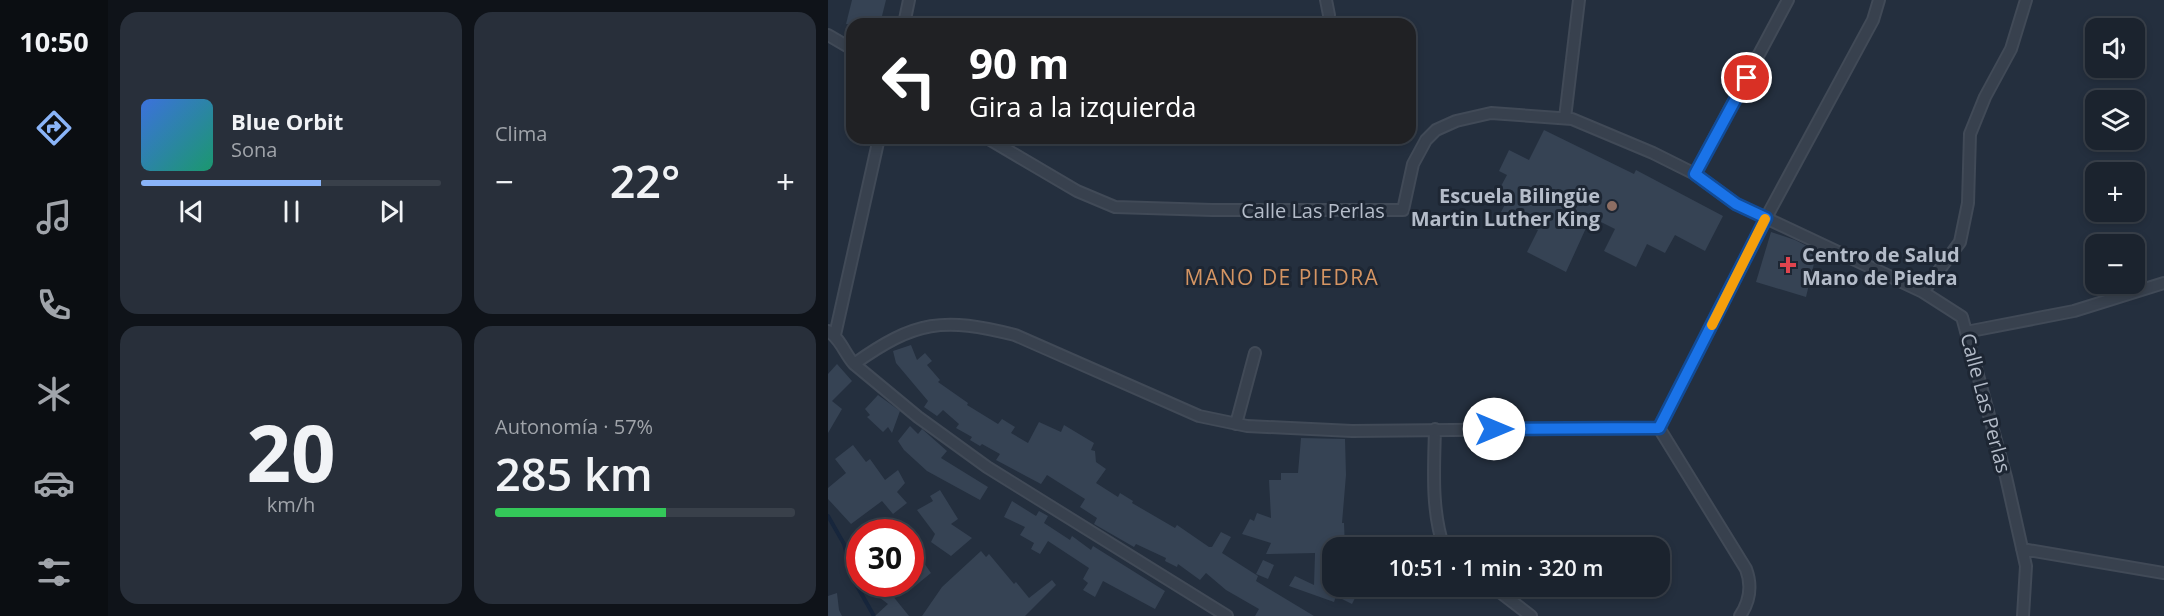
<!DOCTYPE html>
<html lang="es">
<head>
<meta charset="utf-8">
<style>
	:root { --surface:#1b232e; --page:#282f3a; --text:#f1f3f6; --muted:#a0a4aa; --line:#39404a; --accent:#8ab4f8 }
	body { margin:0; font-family:"Open Sans",sans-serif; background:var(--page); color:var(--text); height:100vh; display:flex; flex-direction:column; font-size:22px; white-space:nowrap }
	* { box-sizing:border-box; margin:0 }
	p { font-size:20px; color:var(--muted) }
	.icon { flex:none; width:33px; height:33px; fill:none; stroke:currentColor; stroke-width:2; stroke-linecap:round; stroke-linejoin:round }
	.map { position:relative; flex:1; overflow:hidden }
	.side { display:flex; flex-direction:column; gap:12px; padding:12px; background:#0f1319; width:720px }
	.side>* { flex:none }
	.hud { position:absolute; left:18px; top:18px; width:570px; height:126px; border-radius:18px; box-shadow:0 3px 9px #0003,0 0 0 2px var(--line); background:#202124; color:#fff; overflow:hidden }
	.fabs { position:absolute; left:1257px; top:18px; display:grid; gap:12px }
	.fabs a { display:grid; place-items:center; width:60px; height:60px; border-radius:12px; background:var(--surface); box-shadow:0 3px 9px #0003,0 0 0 2px var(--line); font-size:30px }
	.speed { position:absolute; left:18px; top:519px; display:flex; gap:12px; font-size:30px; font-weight:700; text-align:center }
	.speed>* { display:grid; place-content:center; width:78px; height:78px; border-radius:50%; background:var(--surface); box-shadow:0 3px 9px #0003,0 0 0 2px var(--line); line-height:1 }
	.speed .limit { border:9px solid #d22; background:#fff; color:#111 }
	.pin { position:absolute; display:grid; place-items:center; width:51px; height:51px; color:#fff; margin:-26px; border:3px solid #fff; border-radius:50%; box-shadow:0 2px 6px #0007 }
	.me { position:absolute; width:66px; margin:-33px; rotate:90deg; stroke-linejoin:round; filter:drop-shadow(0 0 4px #0008) }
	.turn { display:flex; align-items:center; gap:21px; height:126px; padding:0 24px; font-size:27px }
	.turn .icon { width:78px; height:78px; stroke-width:2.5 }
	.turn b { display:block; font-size:42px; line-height:51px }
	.big { font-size:45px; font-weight:600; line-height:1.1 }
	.side .widget { flex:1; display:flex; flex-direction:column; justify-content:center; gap:9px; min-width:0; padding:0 21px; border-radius:18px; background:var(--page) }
	.side .dial { align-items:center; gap:0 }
	.dial b { font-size:78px; line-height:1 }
	.song { display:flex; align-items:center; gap:18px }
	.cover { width:72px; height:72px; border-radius:9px; background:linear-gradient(135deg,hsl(220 70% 55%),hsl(160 70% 35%)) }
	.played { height:6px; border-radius:3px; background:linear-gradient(90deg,var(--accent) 60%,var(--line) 60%) }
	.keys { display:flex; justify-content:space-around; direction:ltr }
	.heat { display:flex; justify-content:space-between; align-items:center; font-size:33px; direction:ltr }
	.charge { height:9px; border-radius:4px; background:linear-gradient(90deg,#34c759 57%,var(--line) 0) }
	.side .tiles { flex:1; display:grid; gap:12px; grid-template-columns:repeat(2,1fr) }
	.trip { position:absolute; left:494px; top:537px; width:348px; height:60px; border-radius:18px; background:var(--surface); box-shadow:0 3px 9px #0003,0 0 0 2px var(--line); font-weight:600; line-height:60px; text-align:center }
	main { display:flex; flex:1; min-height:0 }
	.tabs { display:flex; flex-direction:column; width:108px; justify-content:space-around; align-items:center; background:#0b0e12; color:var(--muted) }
	.tabs .icon { width:42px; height:42px }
	.tabs .active { color:var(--accent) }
	.tabs b { font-size:27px; color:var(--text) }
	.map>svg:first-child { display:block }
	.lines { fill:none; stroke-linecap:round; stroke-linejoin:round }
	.stream { stroke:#17263c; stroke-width:4 }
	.building { fill:#364354 }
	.street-casing { stroke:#414a57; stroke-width:14 }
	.street { stroke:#38414e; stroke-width:10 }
	.route-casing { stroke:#114b97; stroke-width:15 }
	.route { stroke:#1a73e8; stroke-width:10 }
	.slow { stroke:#f59e0b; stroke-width:10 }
	.education-dot { fill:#8d6e63; stroke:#1d2633; stroke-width:2 }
	.health-dot { fill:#e0444e; stroke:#1d2633; stroke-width:2 }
	.labels { text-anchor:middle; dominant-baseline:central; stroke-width:6; stroke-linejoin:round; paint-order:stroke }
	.poi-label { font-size:20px; font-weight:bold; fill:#b4bcc9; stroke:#1d2633; text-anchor:end }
	.street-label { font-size:20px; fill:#b4bcc9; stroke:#1d2633 }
	.neighbourhood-label { font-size:21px; letter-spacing:1.5px; fill:#d59563; stroke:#1d2633 }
</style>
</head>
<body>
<main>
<nav class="tabs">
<b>10:50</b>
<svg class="icon active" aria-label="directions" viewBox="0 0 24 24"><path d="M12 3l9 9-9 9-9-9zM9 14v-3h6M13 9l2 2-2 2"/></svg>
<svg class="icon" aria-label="music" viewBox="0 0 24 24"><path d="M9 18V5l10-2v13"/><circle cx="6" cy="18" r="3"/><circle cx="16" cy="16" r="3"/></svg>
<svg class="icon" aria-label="phone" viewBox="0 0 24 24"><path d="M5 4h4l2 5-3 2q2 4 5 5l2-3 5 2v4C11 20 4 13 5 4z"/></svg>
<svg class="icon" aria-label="climate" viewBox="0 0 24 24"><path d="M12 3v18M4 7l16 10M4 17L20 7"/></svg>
<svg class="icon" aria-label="car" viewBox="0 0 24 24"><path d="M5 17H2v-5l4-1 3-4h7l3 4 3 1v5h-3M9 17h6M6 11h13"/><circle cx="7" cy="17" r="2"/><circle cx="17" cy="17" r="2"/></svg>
<svg class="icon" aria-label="filters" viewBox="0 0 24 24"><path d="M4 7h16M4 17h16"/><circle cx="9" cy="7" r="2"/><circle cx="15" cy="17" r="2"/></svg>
</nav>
<section class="side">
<div class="tiles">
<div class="widget">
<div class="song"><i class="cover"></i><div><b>Blue Orbit</b><p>Sona</p></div></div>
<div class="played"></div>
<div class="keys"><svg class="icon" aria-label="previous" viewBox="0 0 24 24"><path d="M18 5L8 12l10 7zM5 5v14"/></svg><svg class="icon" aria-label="pause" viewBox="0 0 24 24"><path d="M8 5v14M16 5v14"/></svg><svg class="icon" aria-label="next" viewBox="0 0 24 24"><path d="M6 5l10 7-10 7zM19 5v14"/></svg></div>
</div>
<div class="widget"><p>Clima</p>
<div class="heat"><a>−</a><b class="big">22°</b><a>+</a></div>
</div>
<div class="widget dial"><b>20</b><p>km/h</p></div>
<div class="widget"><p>Autonomía · 57%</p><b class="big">285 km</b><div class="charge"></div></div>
</div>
</section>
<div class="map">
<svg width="1336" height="616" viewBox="0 0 1336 616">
	<rect width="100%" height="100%" fill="#242f3e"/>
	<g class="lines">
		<path class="stream" d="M0,516L16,544L25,579L46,616"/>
	</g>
	<path class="building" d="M24,0H58L52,24H18Z
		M716,130L806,174L808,170L895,216L877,251L847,235L837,253L819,244L808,267L776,251L787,229L763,217L738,272L699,252L710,230L673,212L683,193L672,188L679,175L671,171L681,150L701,160Z
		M943,232L967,240L989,251L978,297L928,282Z
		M83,345L89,360L97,353L104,361L99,365L112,380L110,382L140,403L139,405L170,424L174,419L187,427L183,433L200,443L211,422L233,432L236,425L266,443L263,450L267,451L268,462L278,469L268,483L290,497L292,493L305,501L304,503L347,528L349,525L381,547H384L393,532L403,537L394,553L430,576L428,581L486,616H427L431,609L398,590L378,573L372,580L350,564L349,567L337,561L338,558L308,544L306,547L266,524L269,518L252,507L257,499L219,475L213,484L168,460L172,454L154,444L152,446L142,440L144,437L128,428L131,424L115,410L109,416L96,407L100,401L68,363L65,351Z
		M9,364L24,381L4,401L14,409L0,433V374Z
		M50,395L72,411L64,433L60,427L55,432L39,417L42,415L37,409Z
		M82,426L90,434L94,429L119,451L113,458L160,487L152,500L99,471L76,450L70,441Z
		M473,438L517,439L518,475L514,523H516L517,548H504V586H509L528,596L524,604L508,596L506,602L461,586L467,576L486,585L487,553L438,554L443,543L414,534L422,519L426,521L429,513L443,518L441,480H453V473H470Z
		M25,445L38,462L42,459L57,480L70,470L77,483L69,492L79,503L65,514L54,501L23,524L0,499V488L18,473L7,459Z
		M112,490L130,519L123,524L144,538L123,556L103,542L107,534L89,510L105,501L102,496Z
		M184,501L208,516L211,511L220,516L216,523L242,540L244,536L263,550L265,546L337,591L327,609L275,581L267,597L255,590L260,583L255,579L261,568L220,541L212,554L203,549L206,543L192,535L197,527L176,517Z
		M153,551L158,557L161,554L186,584L188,582L201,598L224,580L228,585L197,616H94L114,587Z
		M435,560L446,565L440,579L428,574Z
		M96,563L103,573L87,586L82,580V571Z
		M51,584H68L60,590L81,616H47L60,604L43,591Z
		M9,593L11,610L14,616H0V596Z"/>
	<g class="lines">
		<g class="street-casing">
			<path id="street" d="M498,0L501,15
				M76,24L81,0
				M0,35L24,49
				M737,118L751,0
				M159,138L249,191L287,207L384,210H575L585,164L598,140L608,130L628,121L663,113L744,119L825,153L867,174L908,204L1095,292L1134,317L1178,477L1198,566L1195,616
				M867,174L960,0
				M1095,292L1132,242L1140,203L1142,134L1157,97L1183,49L1198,0
				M0,331C12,338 17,354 26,364L90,417L159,467L399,616
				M1138,332L1246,311L1336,283
				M7,335L51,138
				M26,364C88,320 115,317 187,335L371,416L419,426L524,431L831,428
				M408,424L427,353
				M831,428L938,218L1045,20L1051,0
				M831,428L918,569C924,585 922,601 912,616
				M607,429C606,468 603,510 616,548
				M1194,549L1336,573
				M664,586L703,616"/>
		</g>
		<use href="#street" class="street"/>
	</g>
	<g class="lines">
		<g class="route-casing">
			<path id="route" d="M666,429L831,428L938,218L908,204L867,174L919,78"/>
		</g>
		<use href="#route" class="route"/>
		<path class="slow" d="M884,325L937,219"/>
	</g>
	<circle class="education-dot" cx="784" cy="206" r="6"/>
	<path class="health-dot" d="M957 256h6v6h6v6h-6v6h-6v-6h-6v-6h6z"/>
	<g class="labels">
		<g class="poi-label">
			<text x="772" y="195">Escuela Bilingüe<tspan x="772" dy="23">Martin Luther King</tspan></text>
			<text x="974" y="254" text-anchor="start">Centro de Salud<tspan x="974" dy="23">Mano de Piedra</tspan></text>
		</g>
		<g class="street-label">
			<text x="485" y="210">Calle Las Perlas</text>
			<text transform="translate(1158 403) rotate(75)">Calle Las Perlas</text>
		</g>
		<g class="neighbourhood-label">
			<text x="454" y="277">MANO DE PIEDRA</text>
		</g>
	</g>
</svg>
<div class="fabs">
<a><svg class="icon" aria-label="sound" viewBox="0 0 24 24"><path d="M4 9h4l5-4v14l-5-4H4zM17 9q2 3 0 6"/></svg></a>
<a><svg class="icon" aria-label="layers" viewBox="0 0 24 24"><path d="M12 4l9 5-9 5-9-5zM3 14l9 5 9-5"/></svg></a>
<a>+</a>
<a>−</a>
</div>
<div class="speed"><div class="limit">30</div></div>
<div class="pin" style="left:919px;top:78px;background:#d93025"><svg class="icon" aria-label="arrive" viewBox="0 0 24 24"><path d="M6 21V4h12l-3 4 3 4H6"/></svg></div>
<svg class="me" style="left:666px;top:429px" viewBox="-20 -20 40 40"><circle r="19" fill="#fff"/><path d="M0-13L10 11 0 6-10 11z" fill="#1a73e8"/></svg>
<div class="trip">10:51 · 1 min · 320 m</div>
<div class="hud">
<div class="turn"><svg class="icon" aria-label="left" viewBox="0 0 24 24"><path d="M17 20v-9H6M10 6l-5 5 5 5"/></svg><div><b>90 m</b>Gira a la izquierda</div></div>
</div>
</div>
</main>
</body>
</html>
